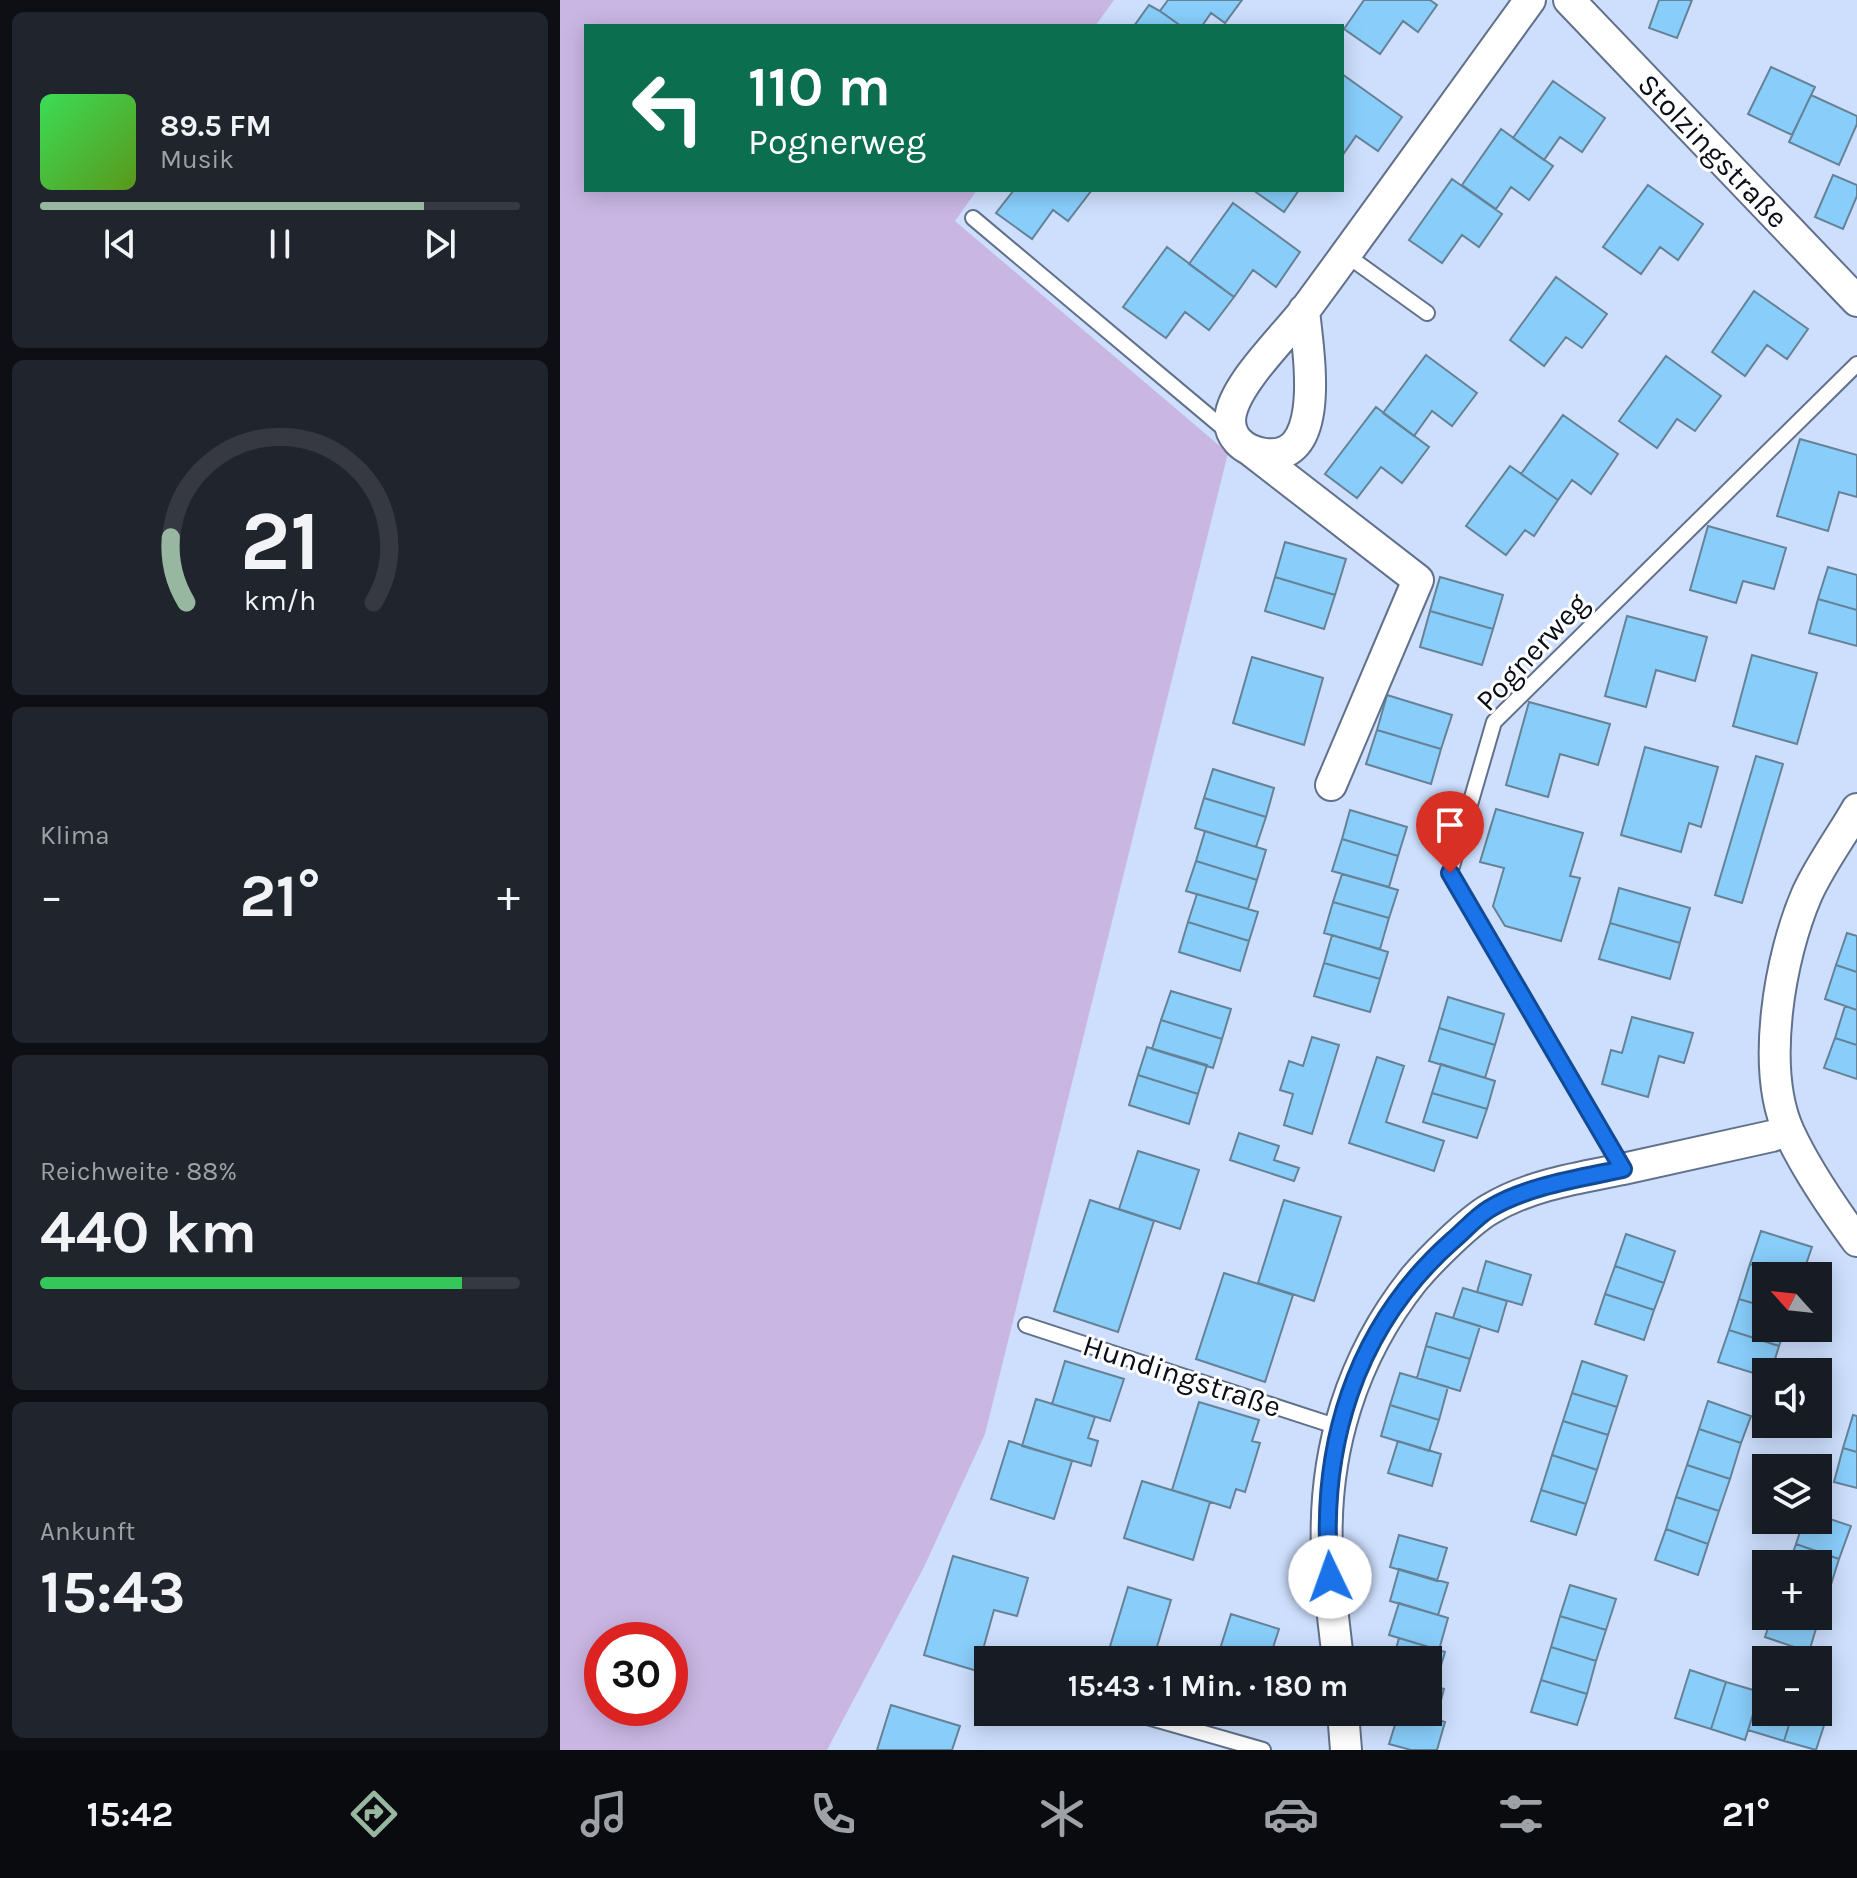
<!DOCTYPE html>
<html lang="de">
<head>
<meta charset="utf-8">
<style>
	:root { --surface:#171b24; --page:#20242c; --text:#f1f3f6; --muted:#9ea1a6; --line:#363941; --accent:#97b7a1 }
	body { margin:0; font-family:Karla,sans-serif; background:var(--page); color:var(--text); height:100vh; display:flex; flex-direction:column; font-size:30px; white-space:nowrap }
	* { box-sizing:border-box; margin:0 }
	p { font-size:26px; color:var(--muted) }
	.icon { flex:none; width:44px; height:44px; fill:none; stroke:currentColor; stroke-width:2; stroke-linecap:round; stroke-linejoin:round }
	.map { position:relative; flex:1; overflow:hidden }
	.side { display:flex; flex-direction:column; gap:12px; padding:12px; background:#0d0f14; width:560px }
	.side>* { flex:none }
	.hud { position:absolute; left:24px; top:24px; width:760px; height:168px; border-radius:0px; box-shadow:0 4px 20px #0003; background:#0b6e4f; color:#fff; overflow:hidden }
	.needle { width:52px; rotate:297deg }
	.fabs { position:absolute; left:1192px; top:1262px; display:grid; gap:16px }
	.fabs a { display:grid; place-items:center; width:80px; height:80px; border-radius:0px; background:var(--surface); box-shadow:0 4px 20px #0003; font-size:40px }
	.speed { position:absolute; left:24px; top:1622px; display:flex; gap:16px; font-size:40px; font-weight:700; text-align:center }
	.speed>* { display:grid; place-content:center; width:104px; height:104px; border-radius:50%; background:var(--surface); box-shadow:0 4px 20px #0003; line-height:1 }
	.speed .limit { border:12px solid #d22; background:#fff; color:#111 }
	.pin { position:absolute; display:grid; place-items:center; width:68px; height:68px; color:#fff; margin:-82px -34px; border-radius:50% 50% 50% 0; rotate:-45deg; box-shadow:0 0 8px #0007 }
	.pin .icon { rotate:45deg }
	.me { position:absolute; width:88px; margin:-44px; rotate:357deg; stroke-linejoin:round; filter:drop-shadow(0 0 6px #0008) }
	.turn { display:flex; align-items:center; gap:28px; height:168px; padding:0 32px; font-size:36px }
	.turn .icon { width:104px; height:104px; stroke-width:2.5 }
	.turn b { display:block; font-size:56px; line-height:68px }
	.big { font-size:60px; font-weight:700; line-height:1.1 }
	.side .card { flex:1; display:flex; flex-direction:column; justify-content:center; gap:12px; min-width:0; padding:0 28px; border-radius:12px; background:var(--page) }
	.side .dial { align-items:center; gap:0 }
	.dial svg { height:208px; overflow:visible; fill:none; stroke:var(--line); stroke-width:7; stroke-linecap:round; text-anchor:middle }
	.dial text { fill:var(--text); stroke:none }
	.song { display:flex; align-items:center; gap:24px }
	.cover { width:96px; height:96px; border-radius:12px; background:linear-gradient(135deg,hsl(130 70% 55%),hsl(90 70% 35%)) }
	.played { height:8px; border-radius:4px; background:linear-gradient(90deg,var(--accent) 80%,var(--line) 80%) }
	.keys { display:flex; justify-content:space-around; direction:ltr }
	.heat { display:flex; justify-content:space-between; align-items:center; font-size:44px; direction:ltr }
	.charge { height:12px; border-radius:6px; background:linear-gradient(90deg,#34c759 88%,var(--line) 0) }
	.trip { position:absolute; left:414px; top:1646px; width:468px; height:80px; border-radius:0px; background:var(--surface); box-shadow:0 4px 20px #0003; font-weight:700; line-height:80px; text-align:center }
	.tab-bar { display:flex; height:128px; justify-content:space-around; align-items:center; background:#090b0e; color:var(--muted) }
	.tab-bar .icon { width:56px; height:56px }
	.tab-bar .active { color:var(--accent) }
	.tab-bar b { font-size:36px; color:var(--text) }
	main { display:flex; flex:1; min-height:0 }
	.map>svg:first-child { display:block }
	.green { fill:#c9b6e3; fill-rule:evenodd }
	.building { fill:#89cefb; stroke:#658296; stroke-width:2 }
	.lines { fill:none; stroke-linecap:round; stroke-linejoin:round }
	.service-casing { stroke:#62718b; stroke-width:18 }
	.minor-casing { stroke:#62718b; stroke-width:34 }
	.service { stroke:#fff; stroke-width:14 }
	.minor { stroke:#fff; stroke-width:30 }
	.route-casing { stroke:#114b97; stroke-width:20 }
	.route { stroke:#1a73e8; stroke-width:14 }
	.labels { text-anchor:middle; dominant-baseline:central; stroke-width:6; stroke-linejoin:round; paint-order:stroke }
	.street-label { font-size:30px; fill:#090e18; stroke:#fff }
</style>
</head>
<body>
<main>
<section class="side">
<div class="card">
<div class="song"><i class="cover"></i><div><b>89.5 FM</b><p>Musik</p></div></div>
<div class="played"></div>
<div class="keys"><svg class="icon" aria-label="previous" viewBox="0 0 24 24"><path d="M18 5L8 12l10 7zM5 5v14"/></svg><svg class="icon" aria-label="pause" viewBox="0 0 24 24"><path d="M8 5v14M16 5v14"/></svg><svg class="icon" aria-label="next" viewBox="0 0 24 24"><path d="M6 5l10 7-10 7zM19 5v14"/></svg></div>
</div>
<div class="card dial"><svg viewBox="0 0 100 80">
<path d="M14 69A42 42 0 1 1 86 69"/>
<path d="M14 69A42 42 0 0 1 8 44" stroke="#97b7a1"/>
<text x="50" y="56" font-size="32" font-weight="700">21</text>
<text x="50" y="72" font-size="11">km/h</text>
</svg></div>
<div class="card"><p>Klima</p>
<div class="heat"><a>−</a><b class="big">21°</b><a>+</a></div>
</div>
<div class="card"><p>Reichweite · 88%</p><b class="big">440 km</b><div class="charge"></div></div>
<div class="card"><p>Ankunft</p><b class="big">15:43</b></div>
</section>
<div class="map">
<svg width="1297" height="1750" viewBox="0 0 1297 1750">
	<rect width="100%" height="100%" fill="#cddffd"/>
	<path class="green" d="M0,0H554L535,26H26V190H417L395,221L668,453L425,1434L364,1567L267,1750H0ZM42,1640H110V1708H42Z"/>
	<path class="building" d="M608,0H682L665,23L651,13L642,26H621L600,11Z
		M804,0H870L877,5L858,32L843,21L820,54L784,29Z
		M1099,0H1132L1117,38L1089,28Z
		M589,5L600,11L621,26H574Z
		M1211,67L1255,87L1232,135L1188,114Z
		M782,74L842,117L818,151L796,136L782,156Z
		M993,81L1045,118L1022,152L1000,137L984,160L953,138Z
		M1251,95L1297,116V124L1279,165L1229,142Z
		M941,129L993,166L969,200L951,187L936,209L902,185Z
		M1273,175L1297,185V196L1283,229L1255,217Z
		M892,179L942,214L919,247L902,235L882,263L849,240Z
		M1088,185L1143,224L1118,260L1100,247L1081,274L1043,247Z
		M454,190H530L531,191L508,221L493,210L472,239L436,213Z
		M693,190H739L724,212Z
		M673,203L740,252L716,287L693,270L674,297L629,264Z
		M607,247L674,297L649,330L625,312L606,338L563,307Z
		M996,277L1047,314L1022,348L1006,337L984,366L950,340Z
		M1194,291L1248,329L1227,359L1207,345L1185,376L1152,352Z
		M866,355L917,393L892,426L872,411L854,436L823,413Z
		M1106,356L1161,396L1135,431L1117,419L1097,448L1059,421Z
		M816,407L869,447L842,483L821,467L797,498L765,474Z
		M1003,415L1058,454L1031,494L1012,480L998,500L961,474Z
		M1240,439L1297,455V497L1279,492L1268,531L1217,516Z
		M950,466L998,500L974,536L965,530L946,555L906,526Z
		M1148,526L1226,548L1214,589L1183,581L1176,603L1130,590Z
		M725,542L786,559L775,595L715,577Z
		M1268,567L1297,575V610L1258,599Z
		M715,577L775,595L764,629L705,611Z
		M880,577L943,595L933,629L870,611Z
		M1258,599L1297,610V646L1249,633Z
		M870,611L933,629L922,665L860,647Z
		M1067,616L1147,637L1135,681L1096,670L1086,707L1045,696Z
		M1192,655L1257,673L1237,744L1173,726Z
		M692,657L763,678L744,745L673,723Z
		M827,695L892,715L881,749L817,730Z
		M969,702L1050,724L1038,765L1000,754L988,797L946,785Z
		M817,730L881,749L871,784L806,764Z
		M1085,747L1158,767L1141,827L1129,823L1121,852L1061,835Z
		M1196,756L1223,764L1182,903L1155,895Z
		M653,769L714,788L706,817L644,798Z
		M644,798L706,817L696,847L635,828Z
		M936,809L1023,833L1010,876L1020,878L1001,941L945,926L933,906L944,868L920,862Z
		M790,810L847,827L838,856L782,839Z
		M645,831L706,850L697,880L636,861Z
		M782,839L838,856L829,887L772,871Z
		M636,861L697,880L688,909L626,891Z
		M782,874L838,890L829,918L773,902Z
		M1059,888L1130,908L1120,943L1050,923Z
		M637,894L698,912L689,941L628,922Z
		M773,902L829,918L820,949L764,933Z
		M628,922L689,941L680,971L619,952Z
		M1050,923L1120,943L1110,979L1039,959Z
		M1287,933L1297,936V972L1276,965Z
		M772,935L828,952L820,979L764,963Z
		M764,963L820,979L810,1012L754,996Z
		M1276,965L1297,972V1010L1265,999Z
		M611,991L671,1009L662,1039L601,1020Z
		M888,997L944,1014L935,1045L879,1028Z
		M1285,1006L1297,1010V1045L1275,1038Z
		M1072,1017L1133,1033L1124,1063L1099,1056L1088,1097L1042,1084L1051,1050L1062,1053Z
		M601,1020L662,1039L653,1068L592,1049Z
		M879,1028L935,1045L925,1078L869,1061Z
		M752,1037L779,1045L752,1134L724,1125L733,1094L720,1090L729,1061L743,1066Z
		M1275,1038L1297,1045V1079L1264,1068Z
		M587,1047L647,1065L638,1094L578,1075Z
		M817,1057L844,1066L826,1122L884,1141L874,1171L789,1143Z
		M881,1064L935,1081L927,1109L872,1093Z
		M578,1075L638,1094L629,1124L569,1105Z
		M872,1093L927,1109L917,1138L863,1122Z
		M679,1133L719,1146L714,1160L739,1168L734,1181L670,1160Z
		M578,1151L639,1170L620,1229L559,1209Z
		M530,1200L594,1221L558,1332L494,1311Z
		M724,1200L781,1217L754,1301L698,1283Z
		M1201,1231L1252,1247L1242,1276H1229L1190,1264Z
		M1066,1234L1115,1251L1104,1283L1055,1266Z
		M926,1261L971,1275L962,1305L917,1292Z
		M1190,1264L1229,1276H1206V1307L1179,1299Z
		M1055,1266L1104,1283L1094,1310L1045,1294Z
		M664,1273L733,1295L705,1382L636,1359Z
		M903,1288L947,1301L938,1332L893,1318Z
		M1045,1294L1094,1310L1084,1340L1035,1324Z
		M1179,1299L1206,1307V1328H1225L1219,1346L1169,1330Z
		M876,1313L920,1326L910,1359L866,1346Z
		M1169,1330L1219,1346L1211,1372H1206V1377L1158,1362Z
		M866,1346L910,1359L900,1391L857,1378Z
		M505,1361L564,1379L550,1421L492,1404Z
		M1022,1361L1067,1376L1057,1407L1012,1393Z
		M840,1373L888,1387L879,1420L830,1405Z
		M1012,1393L1057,1407L1048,1435L1003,1421Z
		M476,1399L535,1417L528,1438L538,1441L531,1466L462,1446Z
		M1148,1401L1191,1416L1181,1443L1139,1429Z
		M639,1402L699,1420L692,1441L700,1443L685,1492L676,1489L670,1508L612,1490Z
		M830,1405L879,1420L869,1451L821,1436Z
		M1293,1415L1297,1416V1452L1283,1448Z
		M1003,1421L1048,1435L1037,1470L992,1455Z
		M1139,1429L1181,1443L1170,1479L1127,1465Z
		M449,1441L512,1461L494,1519L431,1499Z
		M838,1441L881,1454L872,1486L828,1473Z
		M1283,1448L1297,1452V1488L1274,1482Z
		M992,1455L1037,1470L1026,1504L981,1490Z
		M1127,1465L1170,1479L1159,1511L1116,1497Z
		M582,1481L650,1502L633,1560L564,1538Z
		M981,1490L1026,1504L1016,1535L971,1521Z
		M1116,1497L1159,1511L1148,1544L1106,1529Z
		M1258,1515L1291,1526L1279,1559L1236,1544L1244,1520H1258Z
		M1106,1529L1148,1544L1138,1575L1095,1560Z
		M839,1535L887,1548L877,1581L830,1567Z
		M1236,1544L1279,1559L1269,1591L1258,1587V1564H1229Z
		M393,1556L468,1578L457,1616L434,1610L417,1671L364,1655Z
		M839,1569L888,1583L878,1615L830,1601Z
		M1010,1585L1056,1599L1046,1630L1000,1616Z
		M568,1587L611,1600L593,1660H571L548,1653Z
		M1258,1587L1269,1591L1258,1622L1240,1616H1258Z
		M839,1603L888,1618L879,1650L829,1635Z
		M671,1614L719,1629L709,1660H693L660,1649Z
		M1000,1616L1046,1630L1036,1661L991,1647Z
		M1212,1616H1240L1258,1622L1249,1652L1205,1637Z
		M839,1638L885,1652L875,1686L868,1684V1660H833Z
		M991,1647L1036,1661L1027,1694L981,1680Z
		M660,1649L693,1660H656Z
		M1130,1670L1166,1682L1151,1729L1115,1718Z
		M981,1680L1027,1694L1017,1725L971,1712Z
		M1166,1682L1200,1692L1185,1740L1151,1729Z
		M1203,1683L1206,1684V1712H1233L1224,1741L1188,1730Z
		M868,1684L884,1689L876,1719L851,1712H868Z
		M1258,1700L1271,1704L1256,1750L1224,1741L1233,1712H1258Z
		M331,1705L400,1726L392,1750H317Z
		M839,1712H851L885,1722L877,1750H851L829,1744Z"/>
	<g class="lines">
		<g class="service-casing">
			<path id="service" d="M413,218L668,432
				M785,254L867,313
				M1063,1169L890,873L934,722L1297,364
				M466,1325L778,1427
				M570,1712L703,1750"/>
		</g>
		<g class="minor-casing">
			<path id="minor" d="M1009,0L1297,301
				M744,310C747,346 769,462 705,454C683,451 666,436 671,413C678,381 724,337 745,310C821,207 895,103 970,0
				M690,450L858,580L771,785
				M1297,809C1281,837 1260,865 1247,894C1220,956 1200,1068 1229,1132C1247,1171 1272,1207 1297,1241
				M778,1660C774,1624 769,1587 767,1551C763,1451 792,1357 854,1279C870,1260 909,1221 930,1209C970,1185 1018,1178 1063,1169C1113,1158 1163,1147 1212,1136L1228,1130
				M783,1712L786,1750"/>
		</g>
		<use href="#service" class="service"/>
		<use href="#minor" class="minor"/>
	</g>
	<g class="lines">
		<g class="route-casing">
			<path id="route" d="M770,1577C758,1449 794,1328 892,1241C904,1231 916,1217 929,1209C966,1186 1021,1178 1063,1169L890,873"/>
		</g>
		<use href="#route" class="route"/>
	</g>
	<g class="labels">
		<g class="street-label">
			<text transform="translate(1153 151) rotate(46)">Stolzingstraße</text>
			<text transform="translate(972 652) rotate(-47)">Pognerweg</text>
			<text transform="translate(622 1376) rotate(18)">Hundingstraße</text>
		</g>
	</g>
</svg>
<div class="fabs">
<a><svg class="needle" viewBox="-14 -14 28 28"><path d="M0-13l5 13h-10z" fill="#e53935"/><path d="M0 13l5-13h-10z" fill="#9ea1a6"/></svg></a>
<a><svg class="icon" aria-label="sound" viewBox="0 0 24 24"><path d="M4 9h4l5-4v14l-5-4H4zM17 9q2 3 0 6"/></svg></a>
<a><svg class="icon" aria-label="layers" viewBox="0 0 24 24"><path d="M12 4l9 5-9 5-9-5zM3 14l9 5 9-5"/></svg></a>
<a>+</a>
<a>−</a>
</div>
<div class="speed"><div class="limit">30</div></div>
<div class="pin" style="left:890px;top:873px;background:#d93025"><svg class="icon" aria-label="arrive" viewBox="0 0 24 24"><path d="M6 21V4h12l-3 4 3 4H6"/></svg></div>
<svg class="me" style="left:770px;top:1577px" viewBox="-20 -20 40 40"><circle r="19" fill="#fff"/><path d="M0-13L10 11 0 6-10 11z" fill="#1a73e8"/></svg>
<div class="trip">15:43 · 1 Min. · 180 m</div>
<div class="hud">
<div class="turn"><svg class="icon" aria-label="left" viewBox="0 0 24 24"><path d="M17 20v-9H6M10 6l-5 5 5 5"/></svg><div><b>110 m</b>Pognerweg</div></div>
</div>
</div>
</main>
<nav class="tab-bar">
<b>15:42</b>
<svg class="icon active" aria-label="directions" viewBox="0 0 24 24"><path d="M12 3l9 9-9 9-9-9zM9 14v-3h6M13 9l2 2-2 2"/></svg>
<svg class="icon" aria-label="music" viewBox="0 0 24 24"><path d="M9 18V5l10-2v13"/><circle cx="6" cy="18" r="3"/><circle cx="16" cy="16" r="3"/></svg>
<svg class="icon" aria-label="phone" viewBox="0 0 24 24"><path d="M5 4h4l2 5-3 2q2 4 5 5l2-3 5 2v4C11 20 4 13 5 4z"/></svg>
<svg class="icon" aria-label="climate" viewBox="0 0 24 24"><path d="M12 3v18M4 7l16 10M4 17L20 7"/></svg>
<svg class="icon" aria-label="car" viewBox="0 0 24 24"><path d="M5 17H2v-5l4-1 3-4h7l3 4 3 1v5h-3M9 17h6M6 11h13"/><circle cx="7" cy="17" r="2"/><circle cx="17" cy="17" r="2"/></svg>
<svg class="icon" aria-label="filters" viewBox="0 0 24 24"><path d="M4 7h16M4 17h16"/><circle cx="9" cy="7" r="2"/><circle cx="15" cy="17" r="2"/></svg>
<b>21°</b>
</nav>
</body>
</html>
